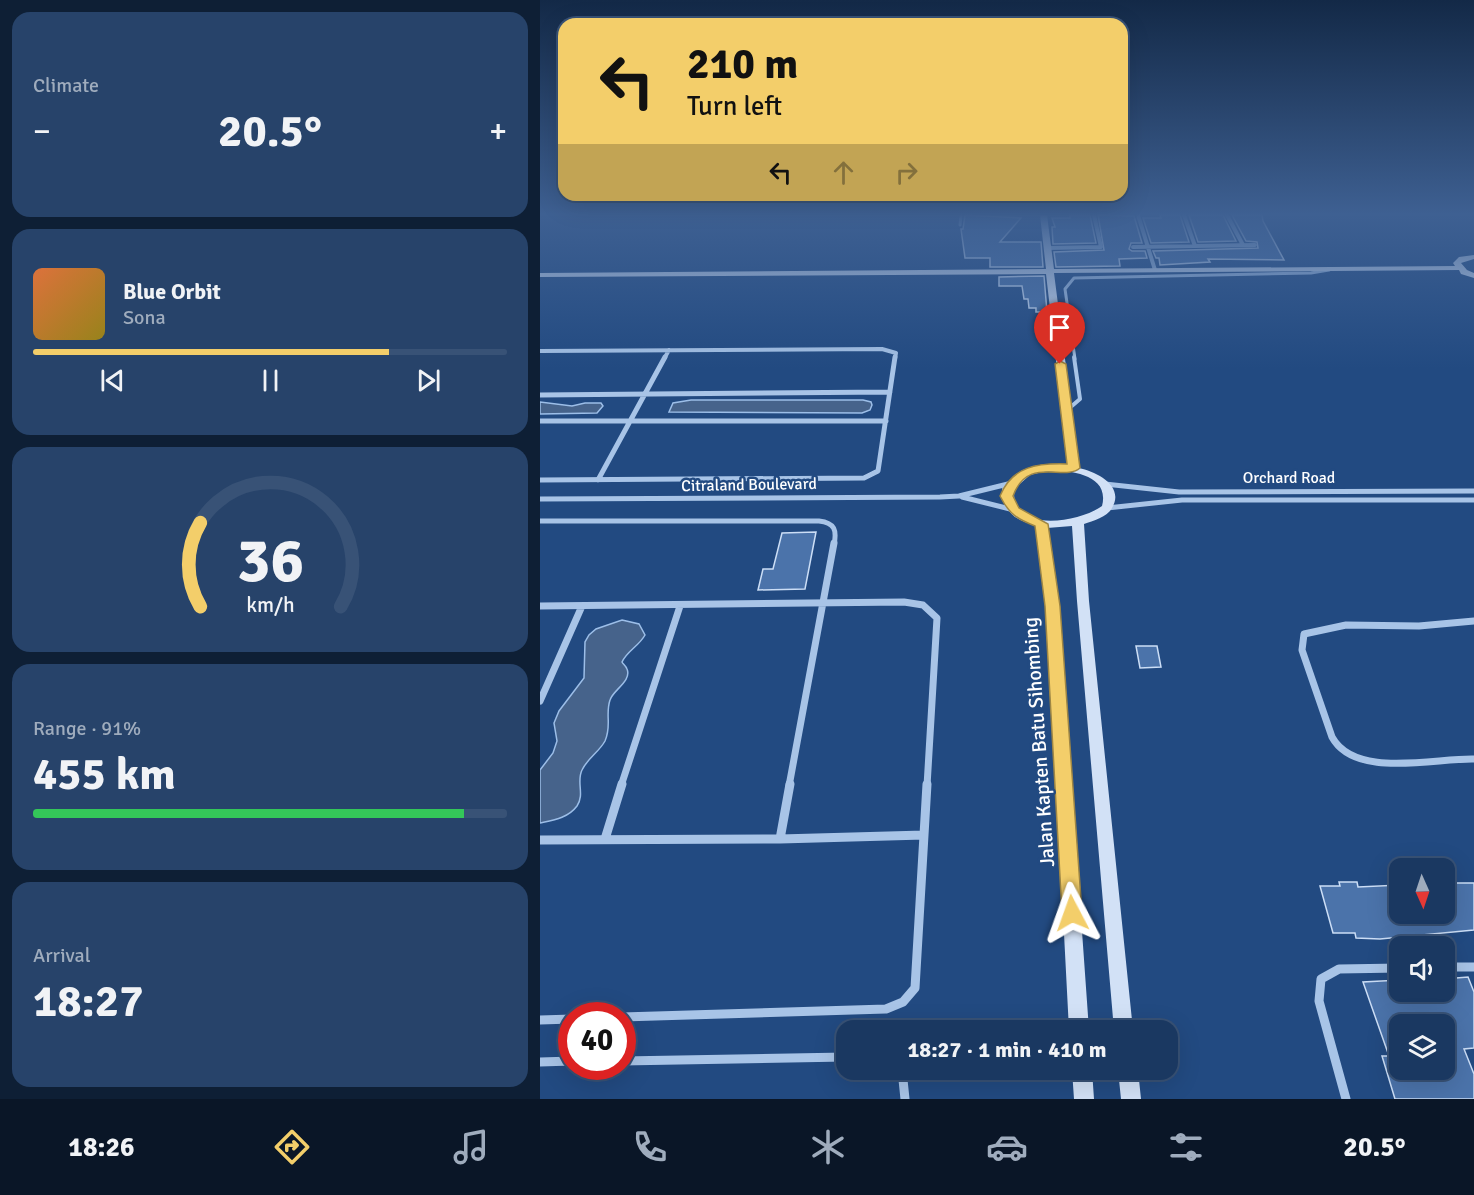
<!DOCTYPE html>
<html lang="en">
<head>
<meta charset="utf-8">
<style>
	:root { --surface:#1a3861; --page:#27436a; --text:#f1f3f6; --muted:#9facbd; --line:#385276; --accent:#f3ce6a }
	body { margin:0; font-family:Signika,sans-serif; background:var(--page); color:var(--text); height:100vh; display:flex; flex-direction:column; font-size:22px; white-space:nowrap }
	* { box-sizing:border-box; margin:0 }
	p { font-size:20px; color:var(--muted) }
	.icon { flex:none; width:33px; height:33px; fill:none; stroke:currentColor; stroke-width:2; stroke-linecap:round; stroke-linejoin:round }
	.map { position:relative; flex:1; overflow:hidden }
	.details { display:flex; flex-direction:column; gap:12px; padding:12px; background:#0e1f35; width:540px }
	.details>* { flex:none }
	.banner { position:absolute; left:18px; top:18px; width:570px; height:183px; border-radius:18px; box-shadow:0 6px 24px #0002,0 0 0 2px var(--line); background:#f3ce6a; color:#111; overflow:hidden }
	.needle { width:39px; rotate:177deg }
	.tools { position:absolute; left:849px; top:858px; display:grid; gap:12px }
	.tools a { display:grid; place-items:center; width:66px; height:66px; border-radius:12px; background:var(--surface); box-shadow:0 6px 24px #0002,0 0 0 2px var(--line); font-size:30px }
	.speed { position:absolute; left:18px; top:1002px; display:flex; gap:12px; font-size:30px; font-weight:700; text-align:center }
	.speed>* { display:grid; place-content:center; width:78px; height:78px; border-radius:50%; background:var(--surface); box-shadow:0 6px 24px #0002,0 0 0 2px var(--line); line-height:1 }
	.speed .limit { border:9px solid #d22; background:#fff; color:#111 }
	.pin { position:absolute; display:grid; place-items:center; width:51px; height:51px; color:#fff; margin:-62px -26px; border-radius:50% 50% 50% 0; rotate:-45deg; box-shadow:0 0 6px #0007 }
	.pin .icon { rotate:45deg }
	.me { position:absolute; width:66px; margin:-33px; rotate:356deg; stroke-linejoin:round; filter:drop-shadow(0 0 4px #0008) }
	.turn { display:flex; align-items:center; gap:21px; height:126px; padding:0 30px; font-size:27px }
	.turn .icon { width:78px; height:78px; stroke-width:2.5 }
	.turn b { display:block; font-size:42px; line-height:51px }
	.lanes { display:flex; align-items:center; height:57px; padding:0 30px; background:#0003; justify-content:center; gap:30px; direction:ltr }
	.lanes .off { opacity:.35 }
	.big { font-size:45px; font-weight:800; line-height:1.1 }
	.details .widget { flex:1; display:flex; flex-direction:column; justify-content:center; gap:9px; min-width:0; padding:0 21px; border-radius:18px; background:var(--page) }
	.details .dial { align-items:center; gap:0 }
	.dial svg { height:156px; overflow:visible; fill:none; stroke:var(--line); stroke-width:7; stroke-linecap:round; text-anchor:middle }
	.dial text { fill:var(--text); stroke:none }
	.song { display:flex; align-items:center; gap:18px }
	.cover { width:72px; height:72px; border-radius:9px; background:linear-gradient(135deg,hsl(20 70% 55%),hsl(50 70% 35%)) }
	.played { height:6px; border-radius:3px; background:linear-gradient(90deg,var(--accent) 75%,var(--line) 75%) }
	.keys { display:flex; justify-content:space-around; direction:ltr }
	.heat { display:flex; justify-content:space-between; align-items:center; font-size:33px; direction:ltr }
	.charge { height:9px; border-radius:4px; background:linear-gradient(90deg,#34c759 91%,var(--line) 0) }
	.trip { position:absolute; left:296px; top:1020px; width:342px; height:60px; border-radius:18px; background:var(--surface); box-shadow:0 6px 24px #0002,0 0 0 2px var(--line); font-weight:800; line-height:60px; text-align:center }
	.tabs { display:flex; height:96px; justify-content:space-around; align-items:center; background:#0a1627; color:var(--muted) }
	.tabs .icon { width:42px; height:42px }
	.tabs .active { color:var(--accent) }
	.tabs b { font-size:27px; color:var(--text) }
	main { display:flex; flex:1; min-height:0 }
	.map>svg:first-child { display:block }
	.water { fill:#46638b; stroke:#9cbee8; stroke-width:1.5 }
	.building { fill:#4b73aa; stroke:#ccdef6; stroke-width:1.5; fill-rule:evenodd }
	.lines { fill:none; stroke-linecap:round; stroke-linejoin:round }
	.lane-far1 { stroke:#a8c4e7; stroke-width:3 }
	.lane { stroke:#a8c4e7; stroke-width:4 }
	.street-far3 { stroke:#a8c4e7; stroke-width:4 }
	.street-far2 { stroke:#a8c4e7; stroke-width:5 }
	.street-far1 { stroke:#a8c4e7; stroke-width:7 }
	.street { stroke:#a8c4e7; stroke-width:9 }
	.secondary { fill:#d2e1f6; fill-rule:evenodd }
	.route { fill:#f3ce6a; stroke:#9e8645; stroke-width:1.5 }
	.labels { text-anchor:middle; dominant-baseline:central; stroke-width:5; stroke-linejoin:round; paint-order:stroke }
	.street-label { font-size:16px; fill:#fff; stroke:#224a81 }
	.near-street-label { font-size:20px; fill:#fff; stroke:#224a81 }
</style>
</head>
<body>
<main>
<section class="details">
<div class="widget"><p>Climate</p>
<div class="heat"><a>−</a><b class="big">20.5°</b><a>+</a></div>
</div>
<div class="widget">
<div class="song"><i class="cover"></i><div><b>Blue Orbit</b><p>Sona</p></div></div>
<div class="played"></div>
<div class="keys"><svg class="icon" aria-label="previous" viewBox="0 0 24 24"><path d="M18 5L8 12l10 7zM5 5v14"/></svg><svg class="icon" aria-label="pause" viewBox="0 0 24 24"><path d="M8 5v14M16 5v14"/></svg><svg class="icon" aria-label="next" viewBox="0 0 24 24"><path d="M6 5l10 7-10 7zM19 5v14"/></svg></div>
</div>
<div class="widget dial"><svg viewBox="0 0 100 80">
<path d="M14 69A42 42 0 1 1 86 69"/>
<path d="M14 69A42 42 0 0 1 14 26" stroke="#f3ce6a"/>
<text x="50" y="56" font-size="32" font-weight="700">36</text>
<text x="50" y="72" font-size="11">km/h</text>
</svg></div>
<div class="widget"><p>Range · 91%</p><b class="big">455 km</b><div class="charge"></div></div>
<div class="widget"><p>Arrival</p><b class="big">18:27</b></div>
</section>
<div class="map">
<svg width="934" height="1099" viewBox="0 0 934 1099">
	<rect width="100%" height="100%" fill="#224a81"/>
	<path class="water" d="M151,400H323L331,402L332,405L330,410L322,413L129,412L133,403Z
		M0,402L32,406L45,403H61L63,406L57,413L0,414Z
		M82,620L99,624L105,635C99,646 87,651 82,662C83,664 86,666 87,669C92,681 73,690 70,700C65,715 72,725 65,741C59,752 47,759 42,770C36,782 45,794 37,806C28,818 14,820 0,823V770L13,753L17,741L14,723L19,711L44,678L45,642L49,635L56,629Z"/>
	<path class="building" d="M425,215L481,218L460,242H501L503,267H450V258H425L421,229H423Z
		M530,215H550L556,243L513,244L512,227H515L512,218H530Z
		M558,215L594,216L602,243H591L589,249L592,251H605L607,258L579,259L580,266L516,267L514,252L564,250Z
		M620,215H640L649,242L611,243L603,218H621Z
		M649,215H683L696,241L658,242Z
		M692,215H722L723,221L744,260L668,259L670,262L620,265L619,258H616L613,251L718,248L717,242L706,241Z
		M504,276L507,312H496V308H489L488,299H484L482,286H459V277Z
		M276,532L265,589L218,590L223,569H233L242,533Z
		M596,646H617L621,667L600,668Z
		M799,882H817L818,887L860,885V914H904V883H934V930L840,939L816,938L815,933H793L780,886H800Z
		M928,977L934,992V1048L924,1049L934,1074V1099H855L842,1056H849L823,982L860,980V992H904V979ZM860,1024H904V1070H860Z"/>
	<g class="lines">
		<path class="lane-far1" d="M420,225L421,215
			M535,359L525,289L534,278L771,273L789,270"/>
		<path class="lane" d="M526,411L540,399L534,357"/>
		<path class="street-far3" d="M598,215L615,270
			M644,215L655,246
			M687,215L703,245
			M593,247L715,245
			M506,248L561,247L554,215
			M0,351L342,349L356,353L355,359
			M124,359L129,350"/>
		<path class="street-far2" d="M0,395L350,392
			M0,421H346
			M0,480L324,478L338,471L355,357
			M58,480L125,357
			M565,484L639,492L934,491
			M422,497L474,510
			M0,499L400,497L419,496L472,483
			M567,508L642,500H934
			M0,521H279C295,523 297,530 294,545"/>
		<path class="street-far1" d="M0,606L364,602L383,605L397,618L387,786
			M934,621L879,626L806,625L764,634L762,650L792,737C815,779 894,758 934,759
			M0,701L42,606
			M81,786L140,606
			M249,786L294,543"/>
		<path class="street" d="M65,839L82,784
			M240,839L384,835
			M0,840L240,839L250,784
			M904,967H934
			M82,1017L346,1009L363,1002L375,988L387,784
			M0,1020L32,1019
			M82,1061L306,1057
			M0,1062L32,1061
			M362,1070L365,1099
			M806,1099L779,1001L781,979L799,969L860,968"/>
		<path class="secondary" d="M500,215H507L514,269L915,266L913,263L919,257L934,255V259L921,263L927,270L934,273V278L921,274L919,270L514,273L539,468C557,472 585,486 572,508C567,517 553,521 544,524L549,601L593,1030H574L537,601L532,526L507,528L519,606L549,1030H529L507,606L495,525C473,520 464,511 462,489C478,467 503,462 528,465L506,274L0,277V273L506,269ZM510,470C533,471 570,475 562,506C543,520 487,532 475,503C474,499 474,493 474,489L490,475Z
			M532,1070H552L554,1099H534Z
			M578,1070H598L601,1099H581Z"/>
	</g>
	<linearGradient id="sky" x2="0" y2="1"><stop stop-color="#132947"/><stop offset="0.58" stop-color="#3e6092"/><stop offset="1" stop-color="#3e6092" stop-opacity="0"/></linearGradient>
	<rect width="934" height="369" fill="url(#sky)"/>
	<path class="route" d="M520,361L526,364L540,468C524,482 488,455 473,496L479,508L508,524L520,606L542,913L539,919L532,922L525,919L522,913L505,606L495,526C477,519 469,514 460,496C472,466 498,463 527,464L515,364Z"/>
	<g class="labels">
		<g class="street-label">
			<text x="749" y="478">Orchard Road</text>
			<text transform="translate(209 485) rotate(-1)">Citraland Boulevard</text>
		</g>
		<g class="near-street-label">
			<text transform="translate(499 742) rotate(-94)">Jalan Kapten Batu Sihombing</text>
		</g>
	</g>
</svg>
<div class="tools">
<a><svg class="needle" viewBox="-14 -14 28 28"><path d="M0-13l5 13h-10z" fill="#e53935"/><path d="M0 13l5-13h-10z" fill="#9facbd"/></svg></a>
<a><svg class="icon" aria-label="sound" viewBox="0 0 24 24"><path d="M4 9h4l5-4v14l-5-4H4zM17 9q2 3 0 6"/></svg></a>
<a><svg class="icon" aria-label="layers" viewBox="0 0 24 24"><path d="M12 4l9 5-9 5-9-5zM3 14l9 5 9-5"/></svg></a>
</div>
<div class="speed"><div class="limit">40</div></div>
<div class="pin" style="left:520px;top:364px;background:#d93025"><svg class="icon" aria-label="arrive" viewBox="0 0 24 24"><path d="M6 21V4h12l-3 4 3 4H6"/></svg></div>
<svg class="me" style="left:532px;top:913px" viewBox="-20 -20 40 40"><path d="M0-17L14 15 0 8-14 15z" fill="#f3ce6a" stroke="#fff" stroke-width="4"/></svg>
<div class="trip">18:27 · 1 min · 410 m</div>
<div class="banner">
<div class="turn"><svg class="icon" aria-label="left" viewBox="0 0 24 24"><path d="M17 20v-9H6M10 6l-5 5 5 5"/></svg><div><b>210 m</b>Turn left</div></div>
<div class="lanes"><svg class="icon" aria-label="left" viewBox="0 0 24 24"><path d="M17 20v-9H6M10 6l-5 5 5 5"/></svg><svg class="icon off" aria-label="ahead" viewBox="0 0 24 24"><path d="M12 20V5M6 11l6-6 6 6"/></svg><svg class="icon off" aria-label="right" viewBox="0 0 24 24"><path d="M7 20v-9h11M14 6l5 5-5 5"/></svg></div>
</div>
</div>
</main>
<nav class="tabs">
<b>18:26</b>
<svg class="icon active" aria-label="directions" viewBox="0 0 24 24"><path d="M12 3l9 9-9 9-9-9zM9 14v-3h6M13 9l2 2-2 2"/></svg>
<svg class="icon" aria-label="music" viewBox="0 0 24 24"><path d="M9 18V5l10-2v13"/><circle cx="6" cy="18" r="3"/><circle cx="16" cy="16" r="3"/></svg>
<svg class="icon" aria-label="phone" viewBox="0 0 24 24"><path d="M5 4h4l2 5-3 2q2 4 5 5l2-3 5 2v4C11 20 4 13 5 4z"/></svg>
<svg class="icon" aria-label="climate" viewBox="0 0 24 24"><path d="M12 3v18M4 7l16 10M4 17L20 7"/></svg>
<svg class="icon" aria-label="car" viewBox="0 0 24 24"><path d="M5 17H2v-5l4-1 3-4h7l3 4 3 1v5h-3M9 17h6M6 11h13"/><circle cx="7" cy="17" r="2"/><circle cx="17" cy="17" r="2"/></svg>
<svg class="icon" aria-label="filters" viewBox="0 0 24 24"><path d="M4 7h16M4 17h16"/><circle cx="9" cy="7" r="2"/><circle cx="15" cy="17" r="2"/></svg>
<b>20.5°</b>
</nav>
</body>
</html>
